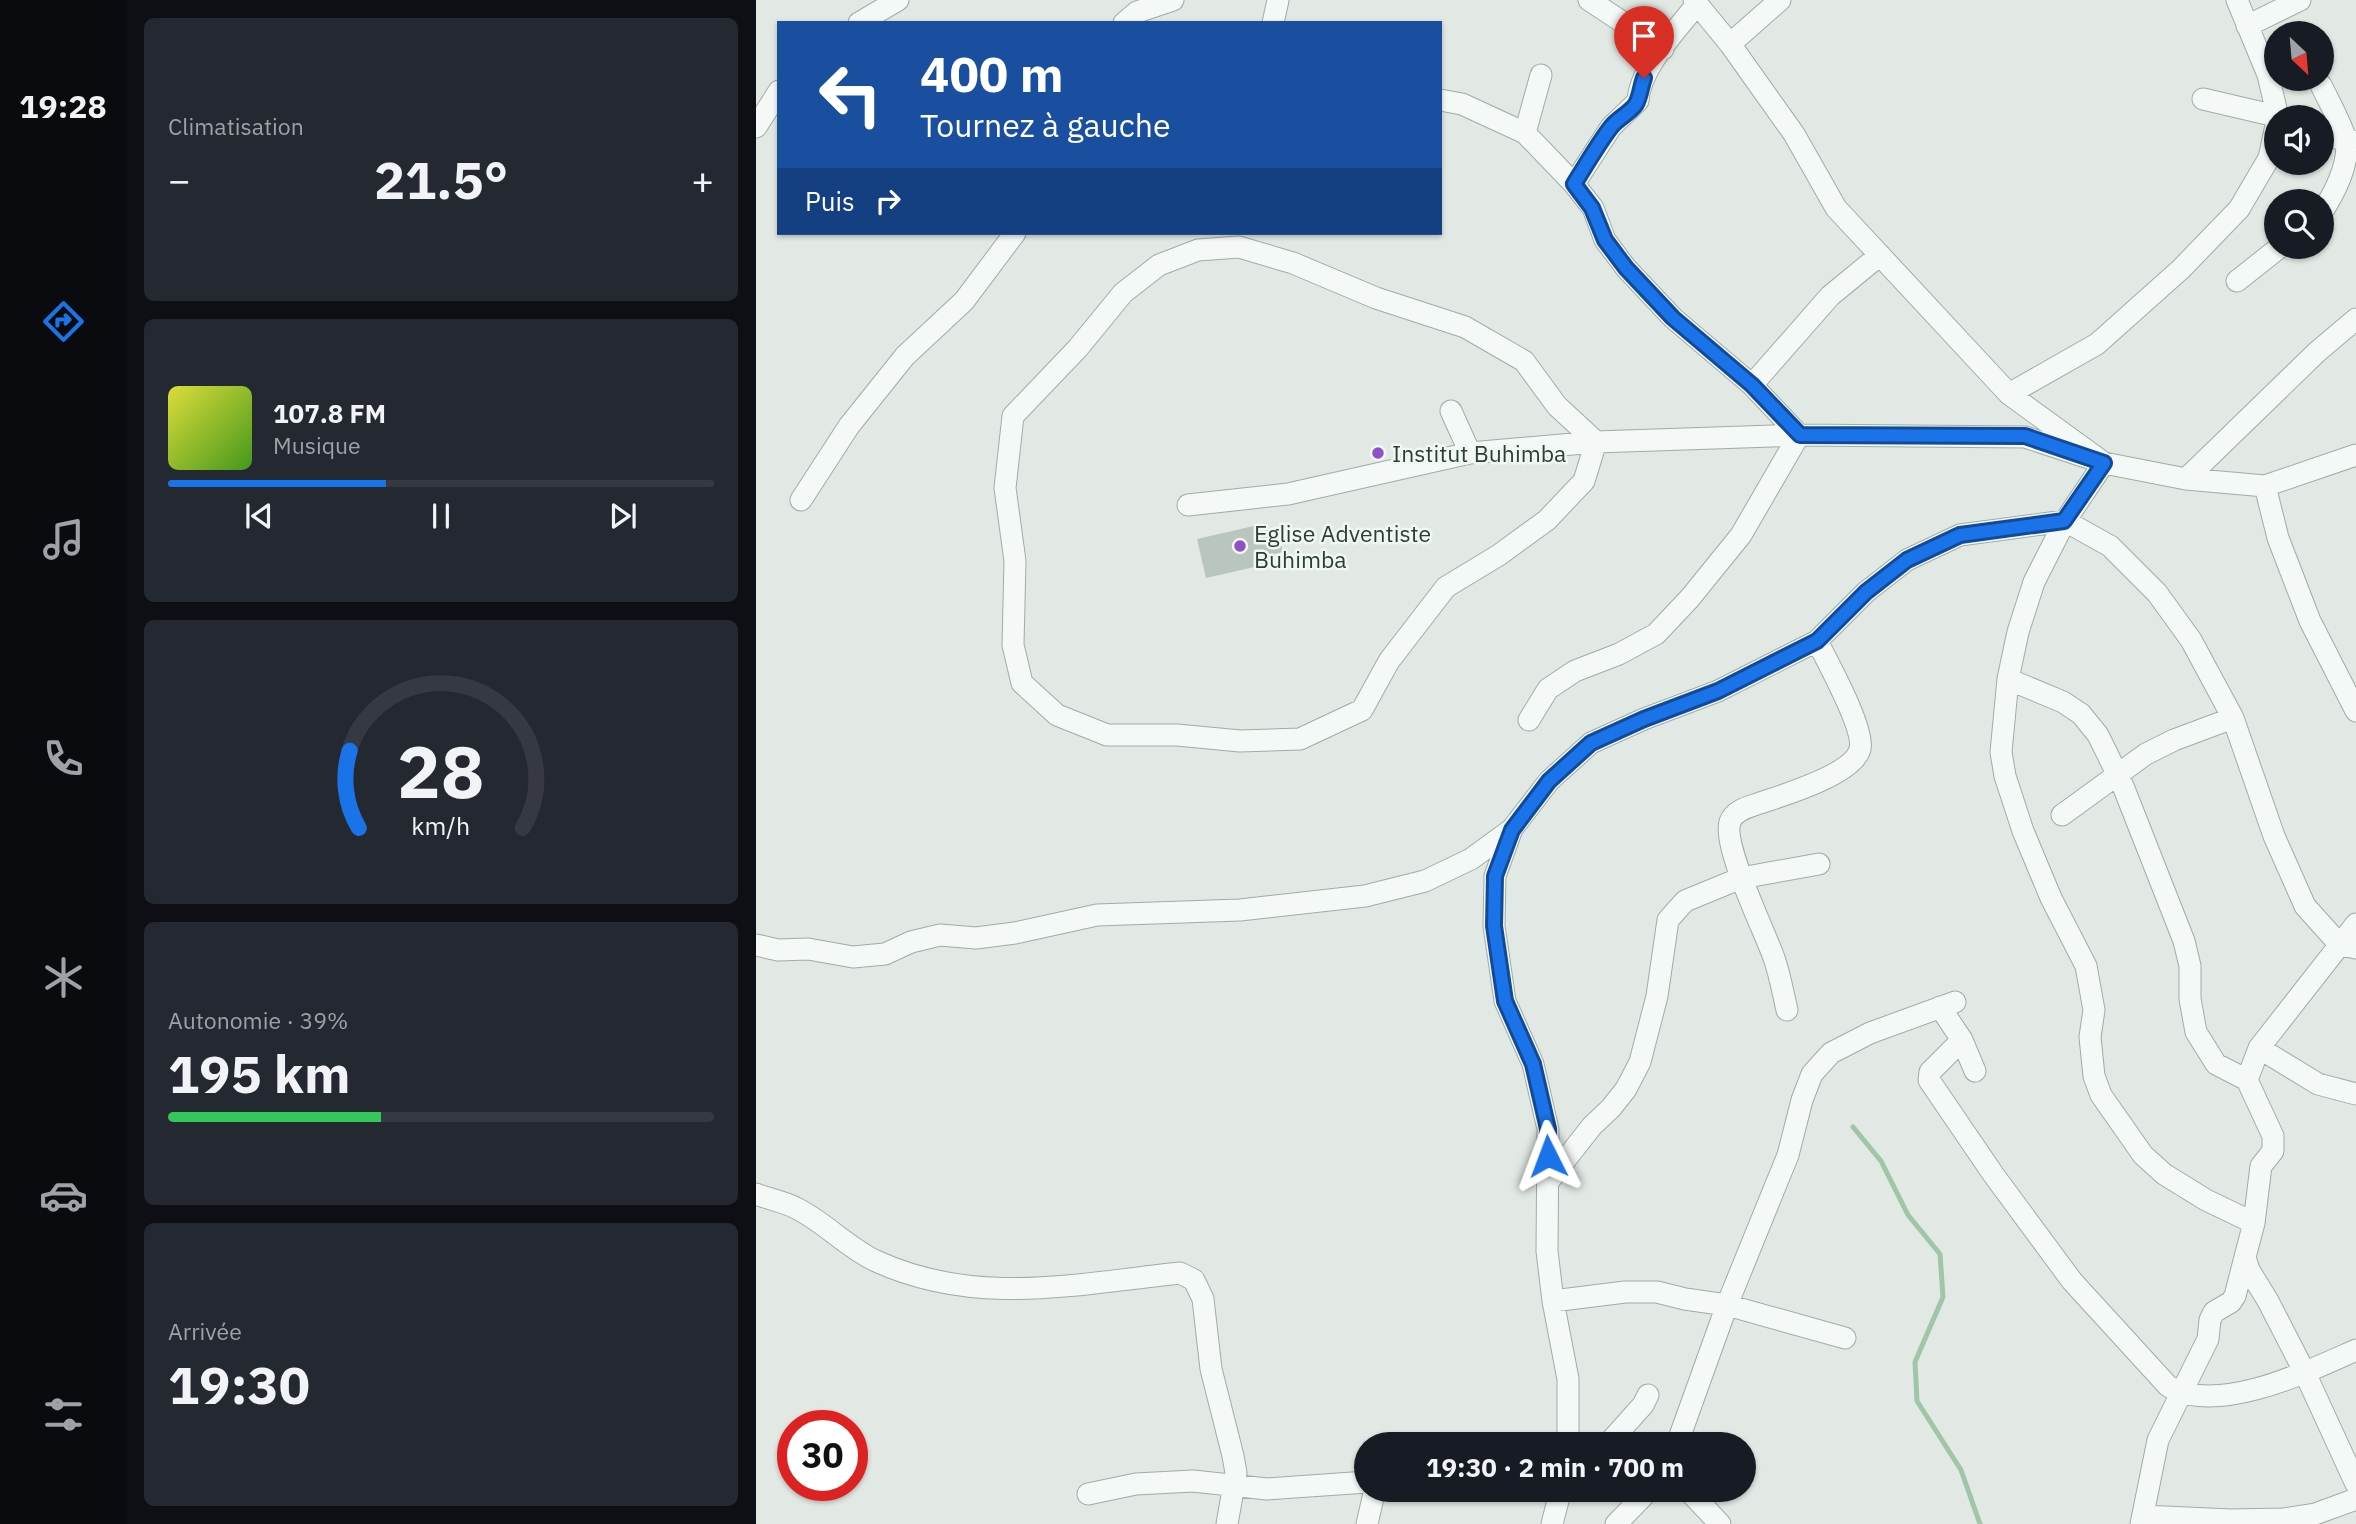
<!DOCTYPE html>
<html lang="fr">
<head>
<meta charset="utf-8">
<style>
	:root { --surface:#171b24; --page:#242831; --text:#f1f3f6; --muted:#9ea1a6; --line:#363941; --accent:#1a73e8 }
	body { margin:0; font-family:"IBM Plex Sans",sans-serif; background:var(--page); color:var(--text); height:100vh; display:flex; flex-direction:column; font-size:26px; white-space:nowrap }
	* { box-sizing:border-box; margin:0 }
	p { font-size:23px; color:var(--muted) }
	.icon { flex:none; width:38px; height:38px; fill:none; stroke:currentColor; stroke-width:2; stroke-linecap:round; stroke-linejoin:round }
	.map { position:relative; flex:1; overflow:hidden }
	.details { display:flex; flex-direction:column; gap:18px; padding:18px; background:#0d0f14; width:630px }
	.details>* { flex:none }
	.guide { position:absolute; left:21px; top:21px; width:665px; height:214px; border-radius:0px; box-shadow:0 2px 5px #0004; background:#1a4fa0; color:#fff; overflow:hidden }
	.needle { width:46px; rotate:154deg }
	.controls { position:absolute; left:1508px; top:21px; display:grid; gap:14px }
	.controls a { display:grid; place-items:center; width:70px; height:70px; border-radius:50%; background:var(--surface); box-shadow:0 2px 5px #0004; font-size:35px }
	.speed { position:absolute; left:21px; top:1410px; display:flex; gap:14px; font-size:35px; font-weight:700; text-align:center }
	.speed>* { display:grid; place-content:center; width:91px; height:91px; border-radius:50%; background:var(--surface); box-shadow:0 2px 5px #0004; line-height:1 }
	.speed .limit { border:10px solid #d22; background:#fff; color:#111 }
	.pin { position:absolute; display:grid; place-items:center; width:60px; height:60px; color:#fff; margin:-72px -30px; border-radius:50% 50% 50% 0; rotate:-45deg; box-shadow:0 0 7px #0007 }
	.pin .icon { rotate:45deg }
	.me { position:absolute; width:77px; margin:-38px; rotate:357deg; stroke-linejoin:round; filter:drop-shadow(0 0 5px #0008) }
	.turn { display:flex; align-items:center; gap:24px; height:147px; padding:0 28px; font-size:32px }
	.turn .icon { width:91px; height:91px; stroke-width:2.5 }
	.turn b { display:block; font-size:49px; line-height:60px }
	.then { display:flex; align-items:center; height:66px; padding:0 28px; background:#0003; gap:14px; font-size:26px }
	.big { font-size:52px; font-weight:700; line-height:1.1 }
	.details .tile { flex:1; display:flex; flex-direction:column; justify-content:center; gap:10px; min-width:0; padding:0 24px; border-radius:10px; background:var(--page) }
	.details .dial { align-items:center; gap:0 }
	.dial svg { height:182px; overflow:visible; fill:none; stroke:var(--line); stroke-width:7; stroke-linecap:round; text-anchor:middle }
	.dial text { fill:var(--text); stroke:none }
	.song { display:flex; align-items:center; gap:21px }
	.cover { width:84px; height:84px; border-radius:10px; background:linear-gradient(135deg,hsl(60 70% 55%),hsl(100 70% 35%)) }
	.played { height:7px; border-radius:4px; background:linear-gradient(90deg,var(--accent) 40%,var(--line) 40%) }
	.keys { display:flex; justify-content:space-around; direction:ltr }
	.heat { display:flex; justify-content:space-between; align-items:center; font-size:38px; direction:ltr }
	.charge { height:10px; border-radius:5px; background:linear-gradient(90deg,#34c759 39%,var(--line) 0) }
	.trip { position:absolute; left:598px; top:1432px; width:402px; height:70px; border-radius:35px; background:var(--surface); box-shadow:0 2px 5px #0004; font-weight:700; line-height:70px; text-align:center }
	main { display:flex; flex:1; min-height:0 }
	.tab-bar { display:flex; flex-direction:column; width:126px; justify-content:space-around; align-items:center; background:#090b0e; color:var(--muted) }
	.tab-bar .icon { width:49px; height:49px }
	.tab-bar .selected { color:var(--accent) }
	.tab-bar b { font-size:32px; color:var(--text) }
	.map>svg:first-child { display:block }
	.lines { fill:none; stroke-linecap:round; stroke-linejoin:round }
	.stream { stroke:#a0c6a8; stroke-width:5 }
	.building { fill:#b9c6bd }
	.minor-casing { stroke:#a0aca4; stroke-width:23 }
	.minor { stroke:#f4f8f6; stroke-width:21 }
	.route-casing { stroke:#114b97; stroke-width:18 }
	.route { stroke:#1a73e8; stroke-width:12 }
	.poi-dot { fill:#9051c4; stroke:#f1f7f3; stroke-width:2.5 }
	.labels { text-anchor:middle; dominant-baseline:central; stroke-width:5; stroke-linejoin:round; paint-order:stroke }
	.poi-label { font-size:23px; fill:#2b4032; stroke:#f1f7f3; text-anchor:start }
</style>
</head>
<body>
<main>
<nav class="tab-bar">
<b>19:28</b>
<svg class="icon selected" aria-label="directions" viewBox="0 0 24 24"><path d="M12 3l9 9-9 9-9-9zM9 14v-3h6M13 9l2 2-2 2"/></svg>
<svg class="icon" aria-label="music" viewBox="0 0 24 24"><path d="M9 18V5l10-2v13"/><circle cx="6" cy="18" r="3"/><circle cx="16" cy="16" r="3"/></svg>
<svg class="icon" aria-label="phone" viewBox="0 0 24 24"><path d="M5 4h4l2 5-3 2q2 4 5 5l2-3 5 2v4C11 20 4 13 5 4z"/></svg>
<svg class="icon" aria-label="climate" viewBox="0 0 24 24"><path d="M12 3v18M4 7l16 10M4 17L20 7"/></svg>
<svg class="icon" aria-label="car" viewBox="0 0 24 24"><path d="M5 17H2v-5l4-1 3-4h7l3 4 3 1v5h-3M9 17h6M6 11h13"/><circle cx="7" cy="17" r="2"/><circle cx="17" cy="17" r="2"/></svg>
<svg class="icon" aria-label="filters" viewBox="0 0 24 24"><path d="M4 7h16M4 17h16"/><circle cx="9" cy="7" r="2"/><circle cx="15" cy="17" r="2"/></svg>
</nav>
<section class="details">
<div class="tile"><p>Climatisation</p>
<div class="heat"><a>−</a><b class="big">21.5°</b><a>+</a></div>
</div>
<div class="tile">
<div class="song"><i class="cover"></i><div><b>107.8 FM</b><p>Musique</p></div></div>
<div class="played"></div>
<div class="keys"><svg class="icon" aria-label="previous" viewBox="0 0 24 24"><path d="M18 5L8 12l10 7zM5 5v14"/></svg><svg class="icon" aria-label="pause" viewBox="0 0 24 24"><path d="M8 5v14M16 5v14"/></svg><svg class="icon" aria-label="next" viewBox="0 0 24 24"><path d="M6 5l10 7-10 7zM19 5v14"/></svg></div>
</div>
<div class="tile dial"><svg viewBox="0 0 100 80">
<path d="M14 69A42 42 0 1 1 86 69"/>
<path d="M14 69A42 42 0 0 1 10 35" stroke="#1a73e8"/>
<text x="50" y="56" font-size="32" font-weight="700">28</text>
<text x="50" y="72" font-size="11">km/h</text>
</svg></div>
<div class="tile"><p>Autonomie · 39%</p><b class="big">195 km</b><div class="charge"></div></div>
<div class="tile"><p>Arrivée</p><b class="big">19:30</b></div>
</section>
<div class="map">
<svg width="1600" height="1524" viewBox="0 0 1600 1524">
	<rect width="100%" height="100%" fill="#e2e9e4"/>
	<g class="lines">
		<path class="stream" d="M1097,1127L1125,1161L1152,1215L1184,1254L1187,1297L1159,1362L1161,1401L1205,1470L1224,1524"/>
	</g>
	<path class="building" d="M511,523L514,540L523,538L527,552L514,555L516,563L450,578L441,539Z"/>
	<g class="lines">
		<g class="minor-casing">
			<path id="minor" d="M833,0L907,49
				M938,0L974,44L1038,134L1080,208L1253,394L1348,463L1430,479L1509,486L1600,455
				M1481,0L1512,75L1522,117
				M103,23L142,0
				M368,23L381,12L417,0
				M517,23L522,0
				M1491,26L1544,0
				M974,44L1024,0
				M1565,85C1572,100 1587,126 1590,141C1594,163 1578,194 1566,212
				M1447,99L1524,117
				M684,100L706,104L769,133L818,184L837,208L849,240L870,268L917,318L996,385L1043,435L985,535L934,598L900,634L863,654L819,671L792,689L773,720
				M0,127L23,91
				M769,133L785,75
				M1566,133L1590,141H1598
				M818,184L855,127L882,101C884,67 921,30 941,4
				M483,247L537,263L620,298L709,327L768,361L801,406L840,442L828,481L791,520L743,555L690,587L633,661L606,710L544,739L484,741L421,735H351L301,715L266,683L257,645L259,561L249,488L257,416L322,348L367,293L403,265L442,250Z
				M1481,281L1524,247
				M996,385L1074,296L1124,255
				M1253,394L1341,344L1425,269L1483,209L1513,158L1521,121
				M695,411L714,453
				M1430,479L1561,352L1600,319
				M1509,486L1522,538L1554,621L1600,711
				M45,500L93,426L149,356L208,301L259,233
				M432,505L532,494L714,453L840,442L1043,435L1269,437L1348,463L1309,521L1278,582L1262,632L1252,679L1245,752L1249,776L1267,831L1295,898L1330,966L1338,1010L1334,1037L1338,1076L1345,1095L1387,1155L1408,1174L1450,1200L1498,1223
				M1252,679L1307,702L1325,714L1342,735L1367,786L1428,941L1434,966V999L1440,1032L1460,1064L1491,1080
				M1306,815L1390,754L1418,740L1477,718
				M1600,924L1503,1048L1491,1080L1517,1136V1151L1505,1166L1498,1223L1489,1257L1493,1270L1512,1301L1549,1373L1600,1484
				M0,945L22,950L52,949L97,957L129,954L155,942L184,935L220,938L259,933L341,915L484,910L609,896L669,881L715,859L756,829
				M1184,1007L1206,1040L1219,1071
				M1031,1010C1027,993 1024,975 1018,958C1009,932 966,845 974,822C978,810 993,807 1004,803C1028,795 1098,774 1104,749C1109,729 1071,661 1061,641
				M1206,1040L1174,1072L1173,1080L1237,1174L1316,1281L1412,1386C1461,1416 1553,1371 1600,1350
				M1503,1048L1562,1084L1600,1094
				M792,1182L836,1126L855,1108L870,1089L884,1062L901,996L912,920L929,901L985,878L1063,864
				M0,1194C13,1199 28,1202 40,1208C67,1221 92,1248 120,1261C220,1307 320,1284 424,1273L438,1280L447,1299L455,1369L477,1456L480,1473L471,1524
				M797,1301L869,1292H901L929,1299L971,1305L1089,1338
				M812,1444V1379L797,1301L791,1251L792,1129L777,1064L749,1001L738,926L739,876L756,829L793,781L835,743L888,719L962,691L1061,641L1110,592L1151,560L1204,535L1309,521L1354,546L1401,593L1435,640L1477,718L1518,836L1549,906L1583,944L1600,948
				M852,1444L887,1405L892,1395
				M921,1444L971,1305L1032,1155L1046,1100L1056,1074L1075,1053L1114,1033L1199,1002
				M931,1489L964,1524
				M332,1494L380,1484L437,1481L511,1489L611,1482
				M1387,1516L1475,1520L1527,1519L1559,1514L1600,1499
				M611,1524L619,1489
				M796,1524L805,1489
				M860,1524L894,1489
				M1385,1524L1402,1440L1452,1339L1454,1320L1458,1312L1475,1302L1479,1296L1489,1257"/>
		</g>
		<use href="#minor" class="minor"/>
	</g>
	<g class="lines">
		<g class="route-casing">
			<path id="route" d="M792,1156V1129L777,1064L749,1001L738,926L739,876L756,830L793,781L835,743L888,719L962,691L1061,641L1110,592L1151,560L1204,535L1308,521L1348,463L1269,436L1044,435L996,385L917,318L870,268L849,240L836,208L818,184C830,165 842,144 855,127C862,118 874,113 880,104C884,97 885,86 888,78"/>
		</g>
		<use href="#route" class="route"/>
	</g>
	<g class="poi-dot">
		<circle cx="622" cy="453" r="7"/>
		<circle cx="484" cy="546" r="7"/>
	</g>
	<g class="labels">
		<g class="poi-label">
			<text x="636" y="453">Institut Buhimba</text>
			<text x="498" y="533">Eglise Adventiste<tspan x="498" dy="26">Buhimba</tspan></text>
		</g>
	</g>
</svg>
<div class="controls">
<a><svg class="needle" viewBox="-14 -14 28 28"><path d="M0-13l5 13h-10z" fill="#e53935"/><path d="M0 13l5-13h-10z" fill="#9ea1a6"/></svg></a>
<a><svg class="icon" aria-label="sound" viewBox="0 0 24 24"><path d="M4 9h4l5-4v14l-5-4H4zM17 9q2 3 0 6"/></svg></a>
<a><svg class="icon" aria-label="search" viewBox="0 0 24 24"><circle cx="10" cy="10" r="6"/><path d="M15 15l6 6"/></svg></a>
</div>
<div class="speed"><div class="limit">30</div></div>
<div class="pin" style="left:888px;top:78px;background:#d93025"><svg class="icon" aria-label="arrive" viewBox="0 0 24 24"><path d="M6 21V4h12l-3 4 3 4H6"/></svg></div>
<svg class="me" style="left:792px;top:1156px" viewBox="-20 -20 40 40"><path d="M0-17L14 15 0 8-14 15z" fill="#1a73e8" stroke="#fff" stroke-width="4"/></svg>
<div class="trip">19:30 · 2 min · 700 m</div>
<div class="guide">
<div class="turn"><svg class="icon" aria-label="left" viewBox="0 0 24 24"><path d="M17 20v-9H6M10 6l-5 5 5 5"/></svg><div><b>400 m</b>Tournez à gauche</div></div>
<div class="then">Puis<svg class="icon" aria-label="right" viewBox="0 0 24 24"><path d="M7 20v-9h11M14 6l5 5-5 5"/></svg></div>
</div>
</div>
</main>
</body>
</html>
